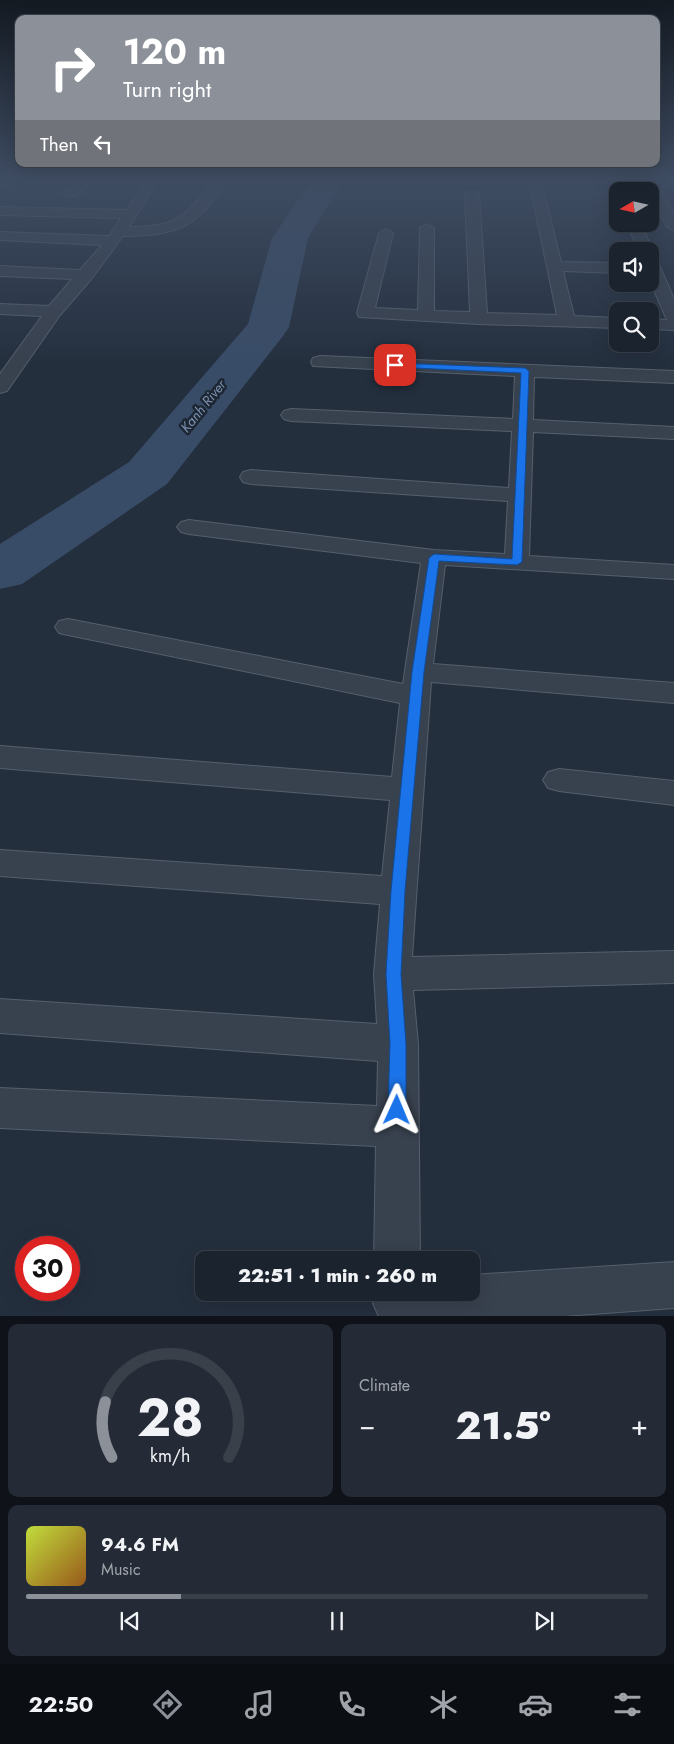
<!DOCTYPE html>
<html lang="en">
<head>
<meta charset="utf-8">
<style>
	:root { --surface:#1b232e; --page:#242b36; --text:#f1f3f6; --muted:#a0a4aa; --line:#39404a; --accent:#8c9099 }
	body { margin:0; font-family:Jost,sans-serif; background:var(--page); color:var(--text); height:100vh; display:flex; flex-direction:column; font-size:19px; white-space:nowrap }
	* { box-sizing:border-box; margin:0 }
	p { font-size:16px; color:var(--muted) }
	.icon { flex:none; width:28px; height:28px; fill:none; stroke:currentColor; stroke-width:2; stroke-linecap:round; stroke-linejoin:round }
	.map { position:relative; height:1316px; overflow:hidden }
	.details { display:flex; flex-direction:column; gap:8px; padding:8px; background:#0f1319; flex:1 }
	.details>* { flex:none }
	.top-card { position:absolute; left:15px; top:15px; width:645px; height:152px; border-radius:10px; box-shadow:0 5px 20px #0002,0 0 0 1px var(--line); background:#8c9099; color:#fff; overflow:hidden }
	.needle { width:32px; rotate:261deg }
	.fabs { position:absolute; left:609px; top:182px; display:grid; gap:10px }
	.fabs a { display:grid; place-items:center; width:50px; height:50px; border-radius:10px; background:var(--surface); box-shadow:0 5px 20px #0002,0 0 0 1px var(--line); font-size:25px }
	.speed { position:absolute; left:15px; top:1236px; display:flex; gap:10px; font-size:25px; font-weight:700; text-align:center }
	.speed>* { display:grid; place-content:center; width:65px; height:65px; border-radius:50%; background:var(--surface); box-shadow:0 5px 20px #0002,0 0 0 1px var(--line); line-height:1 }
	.speed .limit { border:8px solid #d22; background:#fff; color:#111 }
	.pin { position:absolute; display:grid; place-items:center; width:42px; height:42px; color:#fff; margin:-21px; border-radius:10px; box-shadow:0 2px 8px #0006 }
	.me { position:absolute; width:55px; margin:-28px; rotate:1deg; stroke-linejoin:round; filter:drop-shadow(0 0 4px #0008) }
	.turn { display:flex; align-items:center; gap:18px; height:105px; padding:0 25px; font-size:22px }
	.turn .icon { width:65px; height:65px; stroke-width:2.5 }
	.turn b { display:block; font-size:35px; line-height:42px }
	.then { display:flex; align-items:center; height:48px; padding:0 25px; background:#0003; gap:10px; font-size:19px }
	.big { font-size:38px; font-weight:800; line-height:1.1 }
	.details .widget { flex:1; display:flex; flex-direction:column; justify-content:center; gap:8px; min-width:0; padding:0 18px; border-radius:10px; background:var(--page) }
	.details .dial { align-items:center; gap:0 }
	.dial svg { height:130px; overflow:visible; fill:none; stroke:var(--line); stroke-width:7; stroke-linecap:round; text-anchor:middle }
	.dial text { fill:var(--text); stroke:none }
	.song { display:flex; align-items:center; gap:15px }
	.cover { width:60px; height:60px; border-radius:8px; background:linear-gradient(135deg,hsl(70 70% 55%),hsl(30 70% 35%)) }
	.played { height:5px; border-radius:2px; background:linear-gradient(90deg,var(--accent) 25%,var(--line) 25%) }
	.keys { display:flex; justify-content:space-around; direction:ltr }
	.heat { display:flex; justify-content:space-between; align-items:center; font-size:28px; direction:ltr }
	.details .tiles { flex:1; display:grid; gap:8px; grid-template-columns:1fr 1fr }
	.widget:last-child { grid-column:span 2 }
	.trip { position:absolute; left:195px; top:1251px; width:285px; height:50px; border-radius:10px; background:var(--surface); box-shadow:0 5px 20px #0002,0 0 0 1px var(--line); font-weight:800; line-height:50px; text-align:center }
	.menu { display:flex; height:80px; justify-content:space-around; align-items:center; background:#0b0e12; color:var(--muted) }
	.menu .icon { width:35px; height:35px }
	.menu .active { color:var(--accent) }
	.menu b { font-size:22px; color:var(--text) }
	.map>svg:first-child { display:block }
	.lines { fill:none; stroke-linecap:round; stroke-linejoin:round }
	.river { fill:#394c67; fill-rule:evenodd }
	.street-casing { stroke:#565f6c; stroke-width:2 }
	.street { fill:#38414e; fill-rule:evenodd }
	.route { fill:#1a73e8; stroke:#114b97 }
	.labels { text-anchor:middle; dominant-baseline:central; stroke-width:5; stroke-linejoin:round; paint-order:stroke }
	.far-water-label { font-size:14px; font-style:italic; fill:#7c92b1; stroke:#1d2633 }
</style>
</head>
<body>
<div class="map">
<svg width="674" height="1317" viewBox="0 0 674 1317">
	<rect width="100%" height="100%" fill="#242f3e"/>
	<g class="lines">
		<path class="river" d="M312,180H343L308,238L289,327L283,336L167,484L22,584L0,589V544L129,462L248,324L272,238Z"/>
		<g class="street-casing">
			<path id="street" d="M79,180H93L76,196H66L64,193Z
				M146,180H159L129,227C181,227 183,216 216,180H229C195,227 182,235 123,236L92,278L60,315L7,391L0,393V374L42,316L0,314V304L49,306L72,279L0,276V266L80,270L102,245L0,240V232L109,236L121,218L0,215V207L127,210Z
				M529,180H541L561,262L618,263V273L563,271L574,316L618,318V328L479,324L359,317L357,313L379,233L386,229L393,233L375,308L418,310L420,228L427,224L434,228V311L470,312L465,194L472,190L479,194L487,313L557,315Z
				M612,180H674V187H659L674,214V231L667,227L646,186H617L612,185Z
				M627,224H641L653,251L651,254L650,251H639Z
				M650,257L658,262L674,299V330L650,329V319L667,320L650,281Z
				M320,356L674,371V383L534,377L533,420L674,427V439L533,432L529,556L674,565V579L445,565L433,664L674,683V703L431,682L412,957L674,951V983L413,990L418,1044L420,1260H374L376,1146L0,1128V1088L377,1106L378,1061L0,1033V999L377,1024L374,974L380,904L0,876V850L382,876L390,800L0,768V746L392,777L400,703L68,635L59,633L55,627L59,621L68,619L403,684L421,563L189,534L181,532L177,527L181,522L189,520L434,550L505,554L508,501L251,484L243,482L240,477L243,472L251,470L509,488L512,431L291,421L284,419L281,415L284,411L291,409L513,419L515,376L313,366L311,362L313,358Z
				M559,769L674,781V805L559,791L548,788L543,780L548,772Z
				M674,1262V1308L551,1317H379L373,1303L378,1292H471V1275Z"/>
		</g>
		<use href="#street" class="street"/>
	</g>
	<linearGradient id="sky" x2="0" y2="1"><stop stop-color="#141a22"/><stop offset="0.49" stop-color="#3f4d63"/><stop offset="1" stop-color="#3f4d63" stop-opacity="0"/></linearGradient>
	<rect width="674" height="365" fill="url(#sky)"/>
	<path class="route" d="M395,363L525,368L529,371L522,562L517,565L439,561L424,672L405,891L401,974L406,1044V1110L403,1116L397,1119L391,1116L388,1110L390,1044L386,974L391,891L412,672L429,558L434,554L512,559L521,373L392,367L391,365Z"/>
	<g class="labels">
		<g class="far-water-label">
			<text transform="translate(203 406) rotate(-51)">Kanh River</text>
		</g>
	</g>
</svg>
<div class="fabs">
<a><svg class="needle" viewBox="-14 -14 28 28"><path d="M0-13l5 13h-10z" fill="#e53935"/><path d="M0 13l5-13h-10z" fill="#a0a4aa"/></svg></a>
<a><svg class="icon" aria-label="sound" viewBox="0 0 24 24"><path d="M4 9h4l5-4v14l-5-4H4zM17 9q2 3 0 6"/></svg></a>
<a><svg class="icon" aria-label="search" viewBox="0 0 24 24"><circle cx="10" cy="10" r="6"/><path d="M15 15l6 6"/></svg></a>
</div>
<div class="speed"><div class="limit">30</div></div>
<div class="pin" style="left:395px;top:365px;background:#d93025"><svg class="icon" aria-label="arrive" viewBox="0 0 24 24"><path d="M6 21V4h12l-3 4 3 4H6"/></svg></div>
<svg class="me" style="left:397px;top:1110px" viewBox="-20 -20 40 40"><path d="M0-17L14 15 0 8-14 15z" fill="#1a73e8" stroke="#fff" stroke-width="4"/></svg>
<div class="trip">22:51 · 1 min · 260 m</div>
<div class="top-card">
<div class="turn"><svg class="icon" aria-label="right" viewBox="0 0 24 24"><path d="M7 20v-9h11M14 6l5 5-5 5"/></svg><div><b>120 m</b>Turn right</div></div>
<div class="then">Then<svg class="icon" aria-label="left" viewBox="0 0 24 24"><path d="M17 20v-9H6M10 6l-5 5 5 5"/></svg></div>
</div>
</div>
<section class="details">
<div class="tiles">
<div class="widget dial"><svg viewBox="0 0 100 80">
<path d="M14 69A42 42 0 1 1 86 69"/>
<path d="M14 69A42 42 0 0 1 10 35" stroke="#8c9099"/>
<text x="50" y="56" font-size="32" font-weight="700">28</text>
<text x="50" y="72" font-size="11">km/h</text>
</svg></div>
<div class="widget"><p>Climate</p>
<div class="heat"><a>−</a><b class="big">21.5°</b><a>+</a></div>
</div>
<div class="widget">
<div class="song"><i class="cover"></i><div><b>94.6 FM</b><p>Music</p></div></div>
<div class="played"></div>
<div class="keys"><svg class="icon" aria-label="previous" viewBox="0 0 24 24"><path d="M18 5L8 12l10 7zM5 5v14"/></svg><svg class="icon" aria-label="pause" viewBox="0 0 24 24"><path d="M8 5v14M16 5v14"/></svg><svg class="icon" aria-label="next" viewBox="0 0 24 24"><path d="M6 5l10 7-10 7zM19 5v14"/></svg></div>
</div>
</div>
</section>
<nav class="menu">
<b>22:50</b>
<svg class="icon active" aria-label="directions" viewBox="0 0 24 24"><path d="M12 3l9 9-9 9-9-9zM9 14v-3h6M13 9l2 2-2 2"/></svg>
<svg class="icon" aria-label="music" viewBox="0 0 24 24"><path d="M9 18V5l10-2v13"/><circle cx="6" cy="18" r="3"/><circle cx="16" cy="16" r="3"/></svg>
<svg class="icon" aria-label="phone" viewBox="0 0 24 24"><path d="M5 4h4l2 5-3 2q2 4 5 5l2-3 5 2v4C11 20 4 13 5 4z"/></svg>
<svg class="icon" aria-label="climate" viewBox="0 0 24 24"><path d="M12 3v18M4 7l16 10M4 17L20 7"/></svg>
<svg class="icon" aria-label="car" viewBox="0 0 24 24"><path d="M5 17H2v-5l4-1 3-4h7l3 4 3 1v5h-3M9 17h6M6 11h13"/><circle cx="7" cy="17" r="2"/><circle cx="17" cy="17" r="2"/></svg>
<svg class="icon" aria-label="filters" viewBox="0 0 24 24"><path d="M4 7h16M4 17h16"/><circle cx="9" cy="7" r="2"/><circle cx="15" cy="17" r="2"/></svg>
</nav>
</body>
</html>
